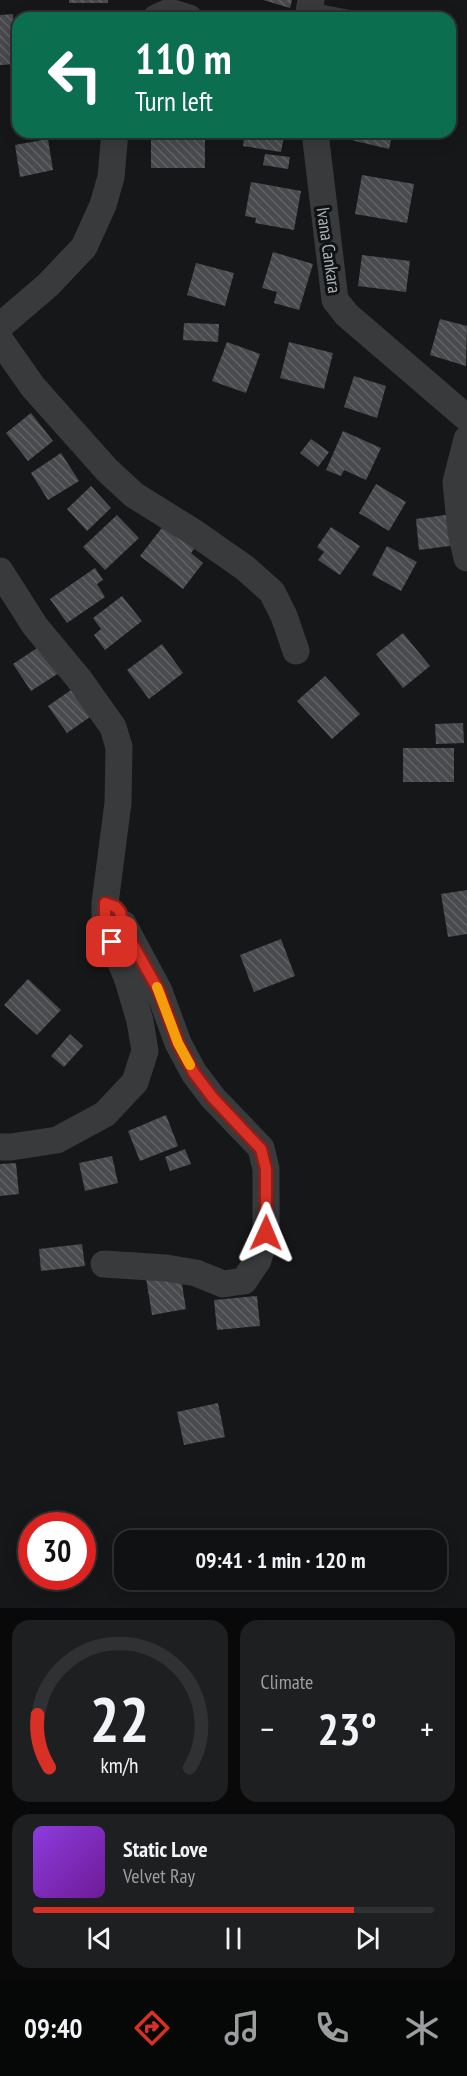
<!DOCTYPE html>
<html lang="en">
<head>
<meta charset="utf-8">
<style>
	:root { --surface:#101112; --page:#1e1f20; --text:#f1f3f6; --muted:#9c9d9f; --line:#303132; --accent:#d93025 }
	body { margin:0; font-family:"PT Sans Narrow",sans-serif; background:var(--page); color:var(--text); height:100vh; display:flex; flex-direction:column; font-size:22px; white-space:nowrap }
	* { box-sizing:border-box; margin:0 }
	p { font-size:20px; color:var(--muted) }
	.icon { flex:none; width:33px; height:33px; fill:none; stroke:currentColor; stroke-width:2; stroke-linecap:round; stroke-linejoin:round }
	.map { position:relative; height:1608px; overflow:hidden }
	.panel { display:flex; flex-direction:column; gap:12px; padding:12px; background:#09090a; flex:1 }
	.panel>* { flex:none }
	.top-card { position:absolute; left:12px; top:12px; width:444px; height:126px; border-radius:18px; box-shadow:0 3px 15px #0003,0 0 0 2px var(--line); background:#0b6e4f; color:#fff; overflow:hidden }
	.speed { position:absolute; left:18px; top:1512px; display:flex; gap:12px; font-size:30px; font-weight:700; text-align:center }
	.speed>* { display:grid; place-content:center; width:78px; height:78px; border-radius:50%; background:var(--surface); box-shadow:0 3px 15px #0003,0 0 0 2px var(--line); line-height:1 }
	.speed .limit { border:9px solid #d22; background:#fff; color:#111 }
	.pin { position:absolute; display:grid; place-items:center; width:51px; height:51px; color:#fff; margin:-26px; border-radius:12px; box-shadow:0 3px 9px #0006 }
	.me { position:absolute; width:66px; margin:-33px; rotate:1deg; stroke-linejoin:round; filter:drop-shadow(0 0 4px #0008) }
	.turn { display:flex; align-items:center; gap:21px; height:126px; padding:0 24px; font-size:27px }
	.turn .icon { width:78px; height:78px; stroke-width:2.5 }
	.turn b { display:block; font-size:42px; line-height:51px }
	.big { font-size:45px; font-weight:600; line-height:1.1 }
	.panel .widget { flex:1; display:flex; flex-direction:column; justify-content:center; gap:9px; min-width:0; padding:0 21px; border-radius:18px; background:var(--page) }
	.panel .dial { align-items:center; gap:0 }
	.dial svg { height:156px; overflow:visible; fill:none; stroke:var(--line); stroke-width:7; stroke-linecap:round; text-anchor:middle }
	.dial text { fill:var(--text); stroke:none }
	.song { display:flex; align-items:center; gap:18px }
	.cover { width:72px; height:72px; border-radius:9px; background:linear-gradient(135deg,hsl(270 70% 55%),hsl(280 70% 35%)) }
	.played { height:6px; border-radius:3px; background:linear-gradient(90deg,var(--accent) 80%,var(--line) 80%) }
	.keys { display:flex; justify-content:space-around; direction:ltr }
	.heat { display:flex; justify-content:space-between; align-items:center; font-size:33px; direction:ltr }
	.panel .tiles { flex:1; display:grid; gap:12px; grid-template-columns:1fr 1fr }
	.widget:last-child { grid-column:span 2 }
	.trip { position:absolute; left:114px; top:1530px; width:333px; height:60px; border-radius:18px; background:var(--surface); box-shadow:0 3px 15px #0003,0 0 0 2px var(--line); font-weight:600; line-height:60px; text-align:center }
	.dock { display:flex; height:96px; justify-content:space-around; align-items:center; background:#060707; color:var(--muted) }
	.dock .icon { width:42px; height:42px }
	.dock .active { color:var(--accent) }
	.dock b { font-size:27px; color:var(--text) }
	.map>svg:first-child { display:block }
	.building { fill:url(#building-back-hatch) }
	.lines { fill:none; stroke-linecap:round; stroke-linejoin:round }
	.service { stroke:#383a3c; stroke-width:14 }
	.minor { stroke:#383a3c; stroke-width:27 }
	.route-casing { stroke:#8d1f18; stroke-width:15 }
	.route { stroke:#d93025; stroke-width:10 }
	.slow { stroke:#f59e0b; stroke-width:10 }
	.labels { text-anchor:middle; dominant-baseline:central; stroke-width:6; stroke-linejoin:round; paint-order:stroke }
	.street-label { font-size:18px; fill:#aab1b6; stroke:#111213 }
</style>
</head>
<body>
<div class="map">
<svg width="467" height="1608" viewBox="0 0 467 1608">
	<defs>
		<pattern id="building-back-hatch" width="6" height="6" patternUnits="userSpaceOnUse" patternTransform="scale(1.5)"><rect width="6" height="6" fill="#484a4d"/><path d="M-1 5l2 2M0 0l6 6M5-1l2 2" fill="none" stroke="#606264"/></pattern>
	</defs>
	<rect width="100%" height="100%" fill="#161718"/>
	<path class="building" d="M69,0H108V3H69Z
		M263,0H292L290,8Z
		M13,14L14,30H18V64L0,65V15Z
		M245,132H285L281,152L243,146Z
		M349,132H393L389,149L347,139Z
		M48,139L53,170L20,177L15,145Z
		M151,140H205V168H151Z
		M265,154L290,157L288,169L263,165Z
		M362,175L414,184L407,223L355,214Z
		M251,182L301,191L294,230L255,223L256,218L245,216Z
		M273,252L313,264L299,310L274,303L277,292L262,288Z
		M362,255L410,261L406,292L358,286Z
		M196,263L234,273L225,306L187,295Z
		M440,319L467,326L466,366L430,355Z
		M184,323L219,324L218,342L183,340Z
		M227,342L260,354L246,393L212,381Z
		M289,342L333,353L324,389L280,378Z
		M354,376L386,386L377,418L344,407Z
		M31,413L53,441L28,461L6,433Z
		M343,431L381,448L366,480L344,470L341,476L326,470Z
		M311,439L329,452L318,467L300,453Z
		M61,453L79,481L48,500L31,473Z
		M376,484L406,502L389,531L359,513Z
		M91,486L111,508L87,531L67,509Z
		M453,514L457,545L419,550L416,519Z
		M117,515L139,538L105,570L83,547Z
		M168,520L198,544L191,553L203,563L183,589L140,556Z
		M331,527L360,546L340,575L318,560L324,552L317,547Z
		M387,546L417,562L401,591L372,575Z
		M95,568L103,580L97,584L105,597L67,623L50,599Z
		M122,596L142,621L105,650L94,635L101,629L93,618Z
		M403,633L430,666L403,688L376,654Z
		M43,644L62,671L31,691L13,664Z
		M162,644L183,673L149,699L127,670Z
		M325,676L360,714L332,739L297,701Z
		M71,690L90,717L67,733L48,706Z
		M463,723L464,743L436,744L435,724Z
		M403,748H454V782H403Z
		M467,890V934L448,937L441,894Z
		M281,939L295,976L254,992L240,955Z
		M28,979L61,1010L37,1035L4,1005Z
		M70,1034L83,1046L64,1067L51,1056Z
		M166,1115L178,1146L140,1161L128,1131Z
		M185,1149L191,1164L170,1171L165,1157Z
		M112,1156L118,1183L85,1191L79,1163Z
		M16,1163L19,1194L0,1196V1164Z
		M82,1244L85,1266L41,1271L39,1249Z
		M180,1272L186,1309L152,1315L146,1278Z
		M257,1296L260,1326L217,1330L214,1300Z
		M218,1403L225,1437L184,1445L177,1412Z"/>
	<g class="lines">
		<path class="service" d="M309,9L355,18"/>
		<path class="minor" d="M156,18L169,12L189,18
			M308,18L311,0
			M315,132L335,300L347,315L467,418
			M0,326L48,285L84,247L103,205L111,177L115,132
			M0,340L33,387L107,470L134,495L195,533L245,568L272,592L284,616L296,651
			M467,439L456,482L461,532L467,558
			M0,571L35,626L79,679L113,727L119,747L118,803L105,903V923L128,980L140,1021L145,1051L135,1082L105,1114L57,1140L11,1147H0
			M104,1264L166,1268L196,1273L223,1284L244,1281L258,1260L266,1233V1169L261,1148L213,1098L194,1073L178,1043L159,991L123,924"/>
	</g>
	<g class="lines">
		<g class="route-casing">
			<path id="route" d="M112,942L105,923V903L116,907L120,912L124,929L159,991L178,1043L194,1073L213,1098L261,1149L266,1169V1233"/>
		</g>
		<use href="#route" class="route"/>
		<path class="slow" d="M157,987L178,1043L190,1065"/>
	</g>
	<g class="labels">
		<g class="street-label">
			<text transform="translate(329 250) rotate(82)">Ivana Cankara</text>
		</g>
	</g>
</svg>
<div class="speed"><div class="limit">30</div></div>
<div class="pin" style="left:112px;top:942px;background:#d93025"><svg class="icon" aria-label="arrive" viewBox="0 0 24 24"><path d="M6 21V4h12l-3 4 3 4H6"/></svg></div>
<svg class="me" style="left:266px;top:1233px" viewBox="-20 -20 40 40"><path d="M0-17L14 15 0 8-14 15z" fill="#d93025" stroke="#fff" stroke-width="4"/></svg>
<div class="trip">09:41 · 1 min · 120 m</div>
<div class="top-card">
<div class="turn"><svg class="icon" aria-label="left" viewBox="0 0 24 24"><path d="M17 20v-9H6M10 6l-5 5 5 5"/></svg><div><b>110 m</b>Turn left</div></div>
</div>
</div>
<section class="panel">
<div class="tiles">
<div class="widget dial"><svg viewBox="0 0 100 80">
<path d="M14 69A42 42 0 1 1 86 69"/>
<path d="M14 69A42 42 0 0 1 8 42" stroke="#d93025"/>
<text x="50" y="56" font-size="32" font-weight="700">22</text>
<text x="50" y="72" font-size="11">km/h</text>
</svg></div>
<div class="widget"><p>Climate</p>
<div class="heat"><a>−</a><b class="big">23°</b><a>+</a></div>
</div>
<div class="widget">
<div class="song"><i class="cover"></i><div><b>Static Love</b><p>Velvet Ray</p></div></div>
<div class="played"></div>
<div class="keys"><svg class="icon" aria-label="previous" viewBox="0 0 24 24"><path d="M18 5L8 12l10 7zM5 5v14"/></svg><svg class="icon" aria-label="pause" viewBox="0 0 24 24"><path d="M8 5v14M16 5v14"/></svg><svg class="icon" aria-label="next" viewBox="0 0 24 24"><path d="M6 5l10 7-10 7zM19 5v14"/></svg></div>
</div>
</div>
</section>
<nav class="dock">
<b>09:40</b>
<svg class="icon active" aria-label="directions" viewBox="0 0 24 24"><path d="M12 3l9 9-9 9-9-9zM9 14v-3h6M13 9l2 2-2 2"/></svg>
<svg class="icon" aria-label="music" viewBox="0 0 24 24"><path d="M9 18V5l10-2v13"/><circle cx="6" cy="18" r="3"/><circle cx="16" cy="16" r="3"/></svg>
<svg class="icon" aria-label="phone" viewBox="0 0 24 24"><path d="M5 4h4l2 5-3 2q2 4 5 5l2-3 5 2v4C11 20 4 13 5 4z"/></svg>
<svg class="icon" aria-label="climate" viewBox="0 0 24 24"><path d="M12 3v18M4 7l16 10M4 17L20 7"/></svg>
</nav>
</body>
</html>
